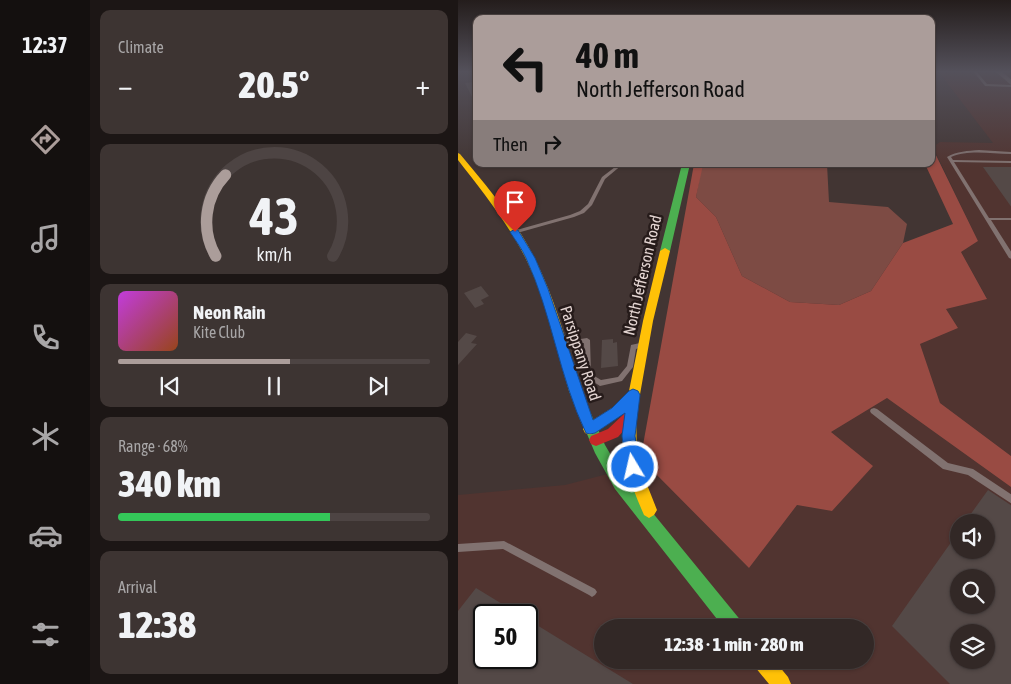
<!DOCTYPE html>
<html lang="en">
<head>
<meta charset="utf-8">
<style>
	:root { --surface:#322826; --page:#3d3432; --text:#f1f3f6; --muted:#a8a6a7; --line:#4d4443; --accent:#ab9d9a }
	body { margin:0; font-family:"Asap Condensed",sans-serif; background:var(--page); color:var(--text); height:100vh; display:flex; flex-direction:column; font-size:19px; white-space:nowrap }
	* { box-sizing:border-box; margin:0 }
	p { font-size:16px; color:var(--muted) }
	.icon { flex:none; width:28px; height:28px; fill:none; stroke:currentColor; stroke-width:2; stroke-linecap:round; stroke-linejoin:round }
	.map { position:relative; flex:1; overflow:hidden }
	.side { display:flex; flex-direction:column; gap:10px; padding:10px; background:#1c1615; width:368px }
	.side>* { flex:none }
	.banner { position:absolute; left:15px; top:15px; width:462px; height:152px; border-radius:10px; box-shadow:0 1px 4px #0004,0 0 0 1px var(--line); background:#ab9d9a; color:#111; overflow:hidden }
	.fabs { position:absolute; left:492px; top:514px; display:grid; gap:10px }
	.fabs a { display:grid; place-items:center; width:45px; height:45px; border-radius:50%; background:var(--surface); box-shadow:0 1px 4px #0004,0 0 0 1px var(--line); font-size:25px }
	.speed { position:absolute; left:15px; top:604px; display:flex; gap:10px; font-size:25px; font-weight:700; text-align:center }
	.speed>* { display:grid; place-content:center; width:65px; height:65px; border-radius:50%; background:var(--surface); box-shadow:0 1px 4px #0004,0 0 0 1px var(--line); line-height:1 }
	.speed .limit { border:2px solid #111; border-radius:8px; background:#fff; color:#111 }
	.pin { position:absolute; display:grid; place-items:center; width:42px; height:42px; color:#fff; margin:-51px -21px; border-radius:50% 50% 50% 0; rotate:-45deg; box-shadow:0 0 5px #0007 }
	.pin .icon { rotate:45deg }
	.me { position:absolute; width:55px; margin:-28px; rotate:351deg; stroke-linejoin:round; filter:drop-shadow(0 0 4px #0008) }
	.turn { display:flex; align-items:center; gap:18px; height:105px; padding:0 20px; font-size:22px }
	.turn .icon { width:65px; height:65px; stroke-width:2.5 }
	.turn b { display:block; font-size:35px; line-height:42px }
	.then { display:flex; align-items:center; height:48px; padding:0 20px; background:#0003; gap:10px; font-size:19px }
	.big { font-size:38px; font-weight:800; line-height:1.1 }
	.side .widget { flex:1; display:flex; flex-direction:column; justify-content:center; gap:8px; min-width:0; padding:0 18px; border-radius:10px; background:var(--page) }
	.side .dial { align-items:center; gap:0 }
	.dial svg { height:130px; overflow:visible; fill:none; stroke:var(--line); stroke-width:7; stroke-linecap:round; text-anchor:middle }
	.dial text { fill:var(--text); stroke:none }
	.song { display:flex; align-items:center; gap:15px }
	.cover { width:60px; height:60px; border-radius:8px; background:linear-gradient(135deg,hsl(290 70% 55%),hsl(20 70% 35%)) }
	.played { height:5px; border-radius:2px; background:linear-gradient(90deg,var(--accent) 55%,var(--line) 55%) }
	.keys { display:flex; justify-content:space-around; direction:ltr }
	.heat { display:flex; justify-content:space-between; align-items:center; font-size:28px; direction:ltr }
	.charge { height:8px; border-radius:4px; background:linear-gradient(90deg,#34c759 68%,var(--line) 0) }
	.trip { position:absolute; left:136px; top:619px; width:280px; height:50px; border-radius:25px; background:var(--surface); box-shadow:0 1px 4px #0004,0 0 0 1px var(--line); font-weight:800; line-height:50px; text-align:center }
	main { display:flex; flex:1; min-height:0 }
	.menu { display:flex; flex-direction:column; width:90px; justify-content:space-around; align-items:center; background:#14100f; color:var(--muted) }
	.menu .icon { width:35px; height:35px }
	.menu .selected { color:var(--accent) }
	.menu b { font-size:22px; color:var(--text) }
	.map>svg:first-child { display:block }
	.built { fill:#513430; fill-rule:evenodd }
	.green { fill:#7d4b44 }
	.forest { fill:#994b43 }
	.building { fill:#544947; fill-rule:evenodd }
	.lines { fill:none; stroke-linecap:round; stroke-linejoin:round }
	.lane { fill:#817270; fill-rule:evenodd }
	.street { fill:#817270; fill-rule:evenodd }
	.fast { fill:#4caf50; fill-rule:evenodd }
	.slow { fill:#ffc107; fill-rule:evenodd }
	.jam { fill:#c62828; fill-rule:evenodd }
	.route { fill:#1a73e8; stroke:#114b97 }
	.labels { text-anchor:middle; dominant-baseline:central; stroke-width:5; stroke-linejoin:round; paint-order:stroke }
	.street-label { font-size:16px; fill:#e4d5d2; stroke:#261b1a }
</style>
</head>
<body>
<main>
<nav class="menu">
<b>12:37</b>
<svg class="icon selected" aria-label="directions" viewBox="0 0 24 24"><path d="M12 3l9 9-9 9-9-9zM9 14v-3h6M13 9l2 2-2 2"/></svg>
<svg class="icon" aria-label="music" viewBox="0 0 24 24"><path d="M9 18V5l10-2v13"/><circle cx="6" cy="18" r="3"/><circle cx="16" cy="16" r="3"/></svg>
<svg class="icon" aria-label="phone" viewBox="0 0 24 24"><path d="M5 4h4l2 5-3 2q2 4 5 5l2-3 5 2v4C11 20 4 13 5 4z"/></svg>
<svg class="icon" aria-label="climate" viewBox="0 0 24 24"><path d="M12 3v18M4 7l16 10M4 17L20 7"/></svg>
<svg class="icon" aria-label="car" viewBox="0 0 24 24"><path d="M5 17H2v-5l4-1 3-4h7l3 4 3 1v5h-3M9 17h6M6 11h13"/><circle cx="7" cy="17" r="2"/><circle cx="17" cy="17" r="2"/></svg>
<svg class="icon" aria-label="filters" viewBox="0 0 24 24"><path d="M4 7h16M4 17h16"/><circle cx="9" cy="7" r="2"/><circle cx="15" cy="17" r="2"/></svg>
</nav>
<section class="side">
<div class="widget"><p>Climate</p>
<div class="heat"><a>−</a><b class="big">20.5°</b><a>+</a></div>
</div>
<div class="widget dial"><svg viewBox="0 0 100 80">
<path d="M14 69A42 42 0 1 1 86 69"/>
<path d="M14 69A42 42 0 0 1 20 19" stroke="#ab9d9a"/>
<text x="50" y="56" font-size="32" font-weight="700">43</text>
<text x="50" y="72" font-size="11">km/h</text>
</svg></div>
<div class="widget">
<div class="song"><i class="cover"></i><div><b>Neon Rain</b><p>Kite Club</p></div></div>
<div class="played"></div>
<div class="keys"><svg class="icon" aria-label="previous" viewBox="0 0 24 24"><path d="M18 5L8 12l10 7zM5 5v14"/></svg><svg class="icon" aria-label="pause" viewBox="0 0 24 24"><path d="M8 5v14M16 5v14"/></svg><svg class="icon" aria-label="next" viewBox="0 0 24 24"><path d="M6 5l10 7-10 7zM19 5v14"/></svg></div>
</div>
<div class="widget"><p>Range · 68%</p><b class="big">340 km</b><div class="charge"></div></div>
<div class="widget"><p>Arrival</p><b class="big">12:38</b></div>
</section>
<div class="map">
<svg width="554" height="684" viewBox="0 0 554 684">
	<rect width="100%" height="100%" fill="#423533"/>
	<path class="built" d="M480,71H553V456L482,403L462,344L500,328L488,309L529,298L503,252L520,241L475,147L482,142L535,143Z
		M429,398L553,487V684H0V495L107,485L188,464L291,568L339,505L374,511L414,466L373,432ZM501,522H529V550H501ZM501,578H529V605H501ZM26,615H69V658H26ZM145,628H408V660H145ZM501,632H529V660H501Z"/>
	<path class="green" d="M244,164H293L310,166L324,164H369L371,202L430,207L449,224L445,243L413,291L381,305L332,302L284,276L258,217L238,197Z"/>
	<path class="forest" d="M474,147L520,241L503,252L529,299L488,309L500,328L462,344L482,403L553,456V487L429,398L373,432L415,466L374,511L339,505L291,568L188,464L183,456L236,164L245,165L238,197L258,217L284,276L332,302L381,305L413,291L445,243L495,224L467,164H474Z"/>
	<path class="building" d="M16,82L19,86V107L7,83Z
		M525,167H554V208Z
		M23,286L31,296L23,300L26,304L17,308L6,293Z
		M8,333L19,336L13,343L19,344L0,365V342Z
		M155,339V343L159,342L160,366L143,368L144,340Z
		M530,490L554,506V684H492L434,626L501,531V550H529V522H507ZM501,578H529V605H501ZM501,632H529V660H501Z
		M18,588L62,615H26V658H69V619L175,684H0V611Z"/>
	<g class="lines">
		<path class="lane" d="M515,71H518L529,84L554,85V87L527,86Z
			M521,150L554,152V154C534,154 511,149 493,157L495,160L554,161V163L496,162L531,218H554V220H533L554,253V259L551,258L489,157C499,151 510,151 521,150Z
			M161,164H165L147,179L134,205L126,213L116,217L59,233H55V231L112,215L122,211L130,204L144,177Z
			M129,338L132,340L133,374L143,380L160,377L169,366L173,345L182,343L185,345L184,347L178,349L175,367L164,381L142,386L128,377L127,375L126,343L104,346L101,344L104,342Z
			M416,408L419,409L490,463L515,469L554,495V504L510,475L485,469L413,413L412,411L413,409Z
			M46,541L137,589L139,592L137,595L134,597L131,595L45,549L0,552V544Z"/>
		<path class="street" d="M537,71H543L554,80V86Z"/>
		<path class="fast" d="M224,164H232L212,251L207,254L202,251Z
			M117,386L121,387L147,445L167,479L284,622L287,628H266L157,489L137,453L111,391L113,387Z"/>
		<path class="slow" d="M0,153L2,154C33,191 65,229 84,274C101,312 111,352 123,391L121,395L117,396L113,395L111,391C98,346 88,299 67,257C49,222 24,191 0,160Z
			M207,248L212,251L195,321L178,417L179,453L182,467L199,510L196,515L191,518L186,515C172,483 159,448 166,413L137,433L132,435L127,433L125,429L127,425L154,408L171,391L185,321L202,251Z
			M295,660H316L330,677L333,684H311L297,667Z"/>
		<path class="jam" d="M172,411L177,413L178,417L160,437L138,446L133,444L131,440L133,436L150,429L167,413Z"/>
	</g>
	<linearGradient id="sky" x2="0" y2="1"><stop stop-color="#241d1c"/><stop offset="0.43" stop-color="#54515b"/><stop offset="1" stop-color="#54515b" stop-opacity="0"/></linearGradient>
	<rect width="554" height="167" fill="url(#sky)"/>
	<path class="route" d="M57,229L60,230L77,258L90,289L135,420L154,408L171,391L175,389L180,391L182,395L177,436L182,467L180,472L175,474L170,472L168,467L164,436L167,413L137,433L132,434L128,433C101,377 94,314 68,258C64,249 58,241 52,232Z"/>
	<g class="labels">
		<g class="street-label">
			<text transform="translate(184 275) rotate(-77)">North Jefferson Road</text>
			<text transform="translate(123 353) rotate(72)">Parsippany Road</text>
		</g>
	</g>
</svg>
<div class="fabs">
<a><svg class="icon" aria-label="sound" viewBox="0 0 24 24"><path d="M4 9h4l5-4v14l-5-4H4zM17 9q2 3 0 6"/></svg></a>
<a><svg class="icon" aria-label="search" viewBox="0 0 24 24"><circle cx="10" cy="10" r="6"/><path d="M15 15l6 6"/></svg></a>
<a><svg class="icon" aria-label="layers" viewBox="0 0 24 24"><path d="M12 4l9 5-9 5-9-5zM3 14l9 5 9-5"/></svg></a>
</div>
<div class="speed"><div class="limit">50</div></div>
<div class="pin" style="left:57px;top:232px;background:#d93025"><svg class="icon" aria-label="arrive" viewBox="0 0 24 24"><path d="M6 21V4h12l-3 4 3 4H6"/></svg></div>
<svg class="me" style="left:175px;top:467px" viewBox="-20 -20 40 40"><circle r="17" fill="#1a73e8" stroke="#fff" stroke-width="3"/><path d="M0-11L8 9 0 5-8 9z" fill="#fff"/></svg>
<div class="trip">12:38 · 1 min · 280 m</div>
<div class="banner">
<div class="turn"><svg class="icon" aria-label="left" viewBox="0 0 24 24"><path d="M17 20v-9H6M10 6l-5 5 5 5"/></svg><div><b>40 m</b>North Jefferson Road</div></div>
<div class="then">Then<svg class="icon" aria-label="right" viewBox="0 0 24 24"><path d="M7 20v-9h11M14 6l5 5-5 5"/></svg></div>
</div>
</div>
</main>
</body>
</html>
